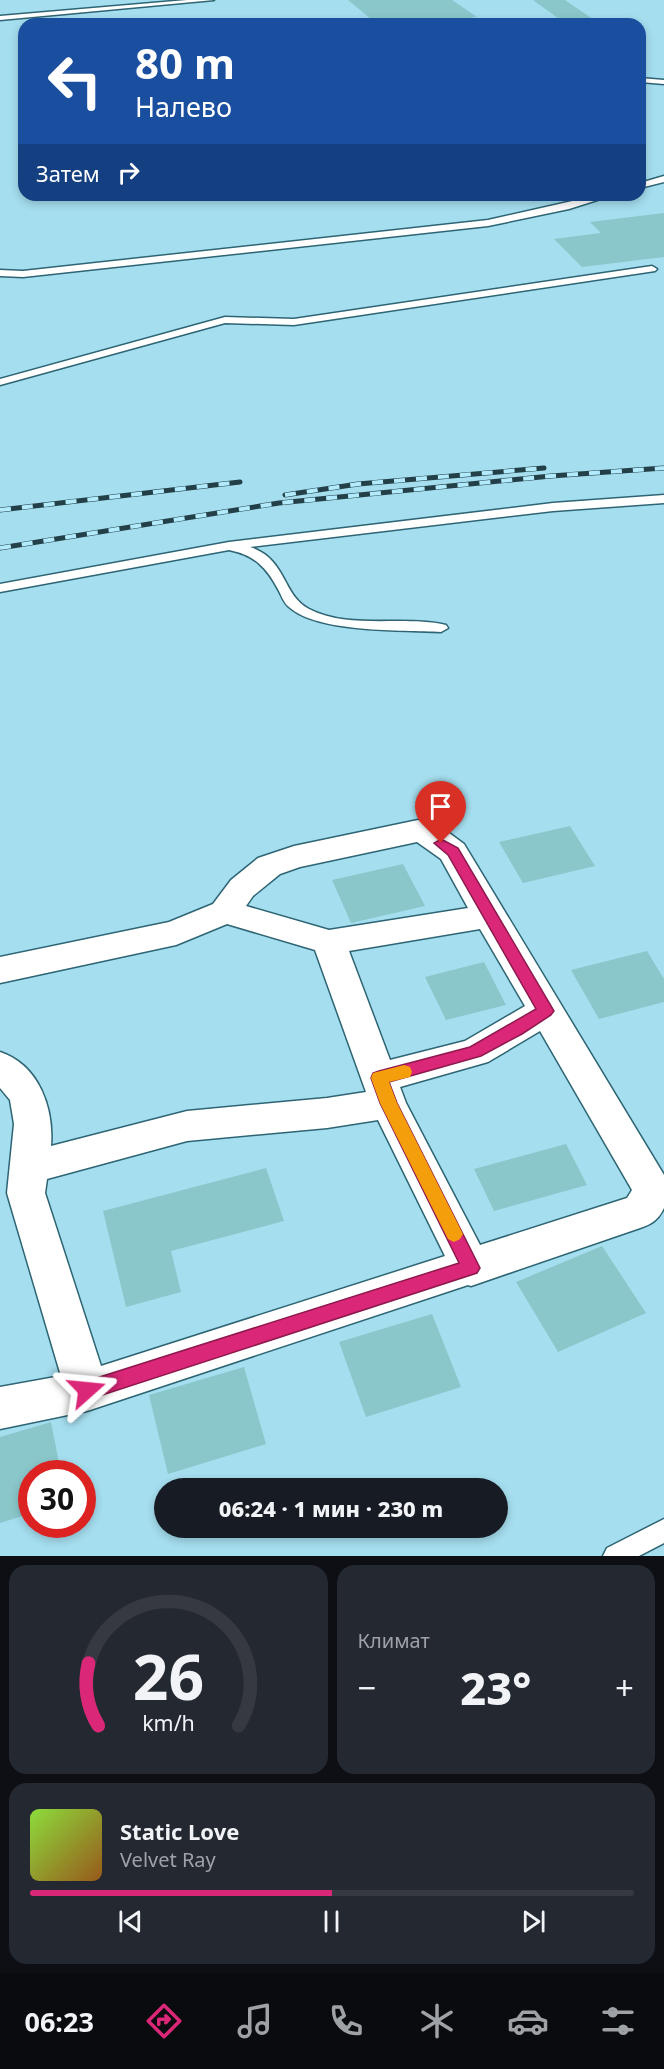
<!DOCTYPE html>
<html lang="ru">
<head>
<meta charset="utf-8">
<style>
	:root { --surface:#171b24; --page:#242831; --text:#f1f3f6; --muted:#9ea1a6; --line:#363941; --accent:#db2777 }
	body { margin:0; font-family:"Noto Sans",sans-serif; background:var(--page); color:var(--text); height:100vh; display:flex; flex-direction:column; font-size:22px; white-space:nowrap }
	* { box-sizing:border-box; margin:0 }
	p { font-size:20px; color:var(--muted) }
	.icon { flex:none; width:33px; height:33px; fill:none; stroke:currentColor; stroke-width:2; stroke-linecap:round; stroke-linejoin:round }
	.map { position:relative; height:1556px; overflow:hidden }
	.drawer { display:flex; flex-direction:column; gap:9px; padding:9px; background:#0d0f14; flex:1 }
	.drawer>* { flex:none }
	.banner { position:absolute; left:18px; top:18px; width:628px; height:183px; border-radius:18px; box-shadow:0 3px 9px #0003; background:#1a4fa0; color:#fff; overflow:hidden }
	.speed { position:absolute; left:18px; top:1460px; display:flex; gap:12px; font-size:30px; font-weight:700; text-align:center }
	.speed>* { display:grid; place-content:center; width:78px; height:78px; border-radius:50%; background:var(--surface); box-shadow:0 3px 9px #0003; line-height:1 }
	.speed .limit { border:9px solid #d22; background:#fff; color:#111 }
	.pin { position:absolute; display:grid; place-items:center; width:51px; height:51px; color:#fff; margin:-62px -26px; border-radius:50% 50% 50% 0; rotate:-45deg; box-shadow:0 0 6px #0007 }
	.pin .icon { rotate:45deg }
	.me { position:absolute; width:66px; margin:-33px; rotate:72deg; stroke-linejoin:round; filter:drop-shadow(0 0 4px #0008) }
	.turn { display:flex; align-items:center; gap:21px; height:126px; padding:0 18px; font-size:27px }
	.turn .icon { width:78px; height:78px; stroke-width:2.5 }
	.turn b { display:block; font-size:42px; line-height:51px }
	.then { display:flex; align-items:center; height:57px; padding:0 18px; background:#0003; gap:12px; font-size:22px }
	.big { font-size:45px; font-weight:800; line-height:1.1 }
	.drawer .widget { flex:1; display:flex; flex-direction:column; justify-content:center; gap:9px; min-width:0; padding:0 21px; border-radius:18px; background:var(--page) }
	.drawer .dial { align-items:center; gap:0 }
	.dial svg { height:156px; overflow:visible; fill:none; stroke:var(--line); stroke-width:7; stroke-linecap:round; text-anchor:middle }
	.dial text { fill:var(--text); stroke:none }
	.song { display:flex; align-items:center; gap:18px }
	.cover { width:72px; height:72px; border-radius:9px; background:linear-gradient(135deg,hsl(90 70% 55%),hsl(30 70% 35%)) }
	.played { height:6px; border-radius:3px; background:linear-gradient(90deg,var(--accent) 50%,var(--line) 50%) }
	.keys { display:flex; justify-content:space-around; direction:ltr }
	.heat { display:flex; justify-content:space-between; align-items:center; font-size:33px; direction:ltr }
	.drawer .tiles { flex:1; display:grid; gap:9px; grid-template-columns:1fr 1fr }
	.widget:last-child { grid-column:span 2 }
	.trip { position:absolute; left:154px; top:1478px; width:354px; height:60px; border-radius:30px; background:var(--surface); box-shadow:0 3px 9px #0003; font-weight:800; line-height:60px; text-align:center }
	.tab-bar { display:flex; height:96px; justify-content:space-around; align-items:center; background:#090b0e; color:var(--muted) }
	.tab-bar .icon { width:42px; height:42px }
	.tab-bar .current { color:var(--accent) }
	.tab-bar b { font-size:27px; color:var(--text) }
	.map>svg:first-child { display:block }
	.building { fill:#8ac7ca }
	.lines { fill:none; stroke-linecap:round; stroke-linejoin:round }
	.service-casing { stroke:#2e6574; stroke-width:3 }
	.minor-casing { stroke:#2e6574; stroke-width:3 }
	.service { fill:#fff; fill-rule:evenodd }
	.minor { fill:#fff; fill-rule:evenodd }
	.rail-casing { stroke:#233f47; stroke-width:5 }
	.rail { stroke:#b2ebfd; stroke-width:4; stroke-dasharray:11; stroke-linecap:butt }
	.route { fill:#db2777; stroke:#8e194d; stroke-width:1.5 }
	.slow { fill:#f59e0b }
</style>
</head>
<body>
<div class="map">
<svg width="664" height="1556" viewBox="0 0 664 1556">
	<rect width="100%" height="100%" fill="#a5deef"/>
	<path class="building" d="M348,0H452L477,17L419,24H377Z
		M533,0H565L600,24H566Z
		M664,213V257L582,267L554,239L601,233L590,222Z
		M570,826L595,866L523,883L499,842Z
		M403,864L425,906L351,923L332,880Z
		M647,951L664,979V1002L599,1019L571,970Z
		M484,962L506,1005L446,1020L425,977Z
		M566,1144L587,1185L494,1211L474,1169Z
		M266,1168L284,1221L171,1251L181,1292L126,1307L103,1211Z
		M602,1246L646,1313L558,1352L516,1282Z
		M432,1314L461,1387L366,1417L339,1342Z
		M244,1367L266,1444L168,1474L149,1395Z
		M51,1422L61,1473H32V1513L0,1523V1437Z"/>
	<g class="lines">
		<g class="service-casing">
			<path id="service" d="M187,0H214L0,20V16Z
				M640,78L664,80V84L640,82Z
				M664,176V182L640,188V183Z
				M599,195H613L569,209L488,226L23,277L0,276V270L23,271L488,220Z
				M652,266L657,269L655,271L294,325L225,323L0,385V379L225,317L294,319Z
				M664,495V503L553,511L250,547C287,559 282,595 309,609C349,630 404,615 446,625L448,628L441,632C403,630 317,633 289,607C284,603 282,597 279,591C267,568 255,555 229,550L0,592V584L229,542L553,503Z
				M664,1519V1543L639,1556H603L607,1548Z"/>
		</g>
		<g class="minor-casing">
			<path id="minor" d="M418,820L441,827L464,844L664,1175V1208C658,1220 652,1224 640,1228L471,1286L468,1285L87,1411L0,1429V1387L61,1376L7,1193L14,1124L10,1100L0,1088V1052C39,1065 54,1108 51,1146L187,1111L327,1098L366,1092L315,950L227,924L176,945L0,983V957L169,922L213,904L231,880L258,858L294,846ZM417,842L441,859L468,908L329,930L246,906L253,896L280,874L300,867ZM480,929L525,1006L465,1041L390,1060L349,951ZM540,1031L632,1190L627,1198L480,1245L406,1103L400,1087L488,1062ZM378,1120L445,1256L101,1366L45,1193L47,1179L187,1141L327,1128Z"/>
		</g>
		<use href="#service" class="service"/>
		<use href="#minor" class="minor"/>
		<g class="rail-casing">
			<path id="rail" d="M285,495L358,484L544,468
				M0,510L240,482
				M0,548L279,503L551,476L664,468"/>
		</g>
		<use href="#rail" class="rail"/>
	</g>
	<path class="route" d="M441,839L458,848L554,1011L551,1015L522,1034L481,1056L389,1082L397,1103L480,1268L477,1273L87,1400L80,1397L77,1390L80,1384L87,1381L459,1263L380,1103L371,1078L373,1073L379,1071L470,1047L536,1009L448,855L434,843Z"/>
	<path class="slow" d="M404,1065L410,1067L412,1072L410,1077L389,1082L397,1103L463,1234L460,1239L454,1242L448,1239L380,1103L371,1078L373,1073Z"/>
</svg>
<div class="speed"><div class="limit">30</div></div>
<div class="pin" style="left:441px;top:843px;background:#d93025"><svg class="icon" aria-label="arrive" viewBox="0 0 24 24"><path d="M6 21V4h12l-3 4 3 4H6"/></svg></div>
<svg class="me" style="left:87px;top:1390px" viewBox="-20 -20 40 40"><path d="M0-17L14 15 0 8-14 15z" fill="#db2777" stroke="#fff" stroke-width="4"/></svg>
<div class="trip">06:24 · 1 мин · 230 m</div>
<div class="banner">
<div class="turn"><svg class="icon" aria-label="left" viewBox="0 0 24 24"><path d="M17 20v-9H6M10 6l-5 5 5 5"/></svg><div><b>80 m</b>Налево</div></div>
<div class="then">Затем<svg class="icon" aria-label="right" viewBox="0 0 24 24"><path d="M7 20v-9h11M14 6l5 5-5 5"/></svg></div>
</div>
</div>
<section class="drawer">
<div class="tiles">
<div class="widget dial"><svg viewBox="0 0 100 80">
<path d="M14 69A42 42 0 1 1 86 69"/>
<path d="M14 69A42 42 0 0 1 9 37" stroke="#db2777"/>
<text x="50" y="56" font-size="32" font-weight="700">26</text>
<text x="50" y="72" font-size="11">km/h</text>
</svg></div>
<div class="widget"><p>Климат</p>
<div class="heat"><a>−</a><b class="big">23°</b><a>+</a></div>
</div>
<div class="widget">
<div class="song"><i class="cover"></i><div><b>Static Love</b><p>Velvet Ray</p></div></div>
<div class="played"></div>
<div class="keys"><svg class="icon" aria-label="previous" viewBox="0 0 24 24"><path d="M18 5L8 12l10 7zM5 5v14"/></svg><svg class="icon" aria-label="pause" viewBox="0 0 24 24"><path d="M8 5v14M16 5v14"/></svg><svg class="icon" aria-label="next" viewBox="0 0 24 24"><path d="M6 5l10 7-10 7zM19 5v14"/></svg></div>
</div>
</div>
</section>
<nav class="tab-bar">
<b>06:23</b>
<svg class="icon current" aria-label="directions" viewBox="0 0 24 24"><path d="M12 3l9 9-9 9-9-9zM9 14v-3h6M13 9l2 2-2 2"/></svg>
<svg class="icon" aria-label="music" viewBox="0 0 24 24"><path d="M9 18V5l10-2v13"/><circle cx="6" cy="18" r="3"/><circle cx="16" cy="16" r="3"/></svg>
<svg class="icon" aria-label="phone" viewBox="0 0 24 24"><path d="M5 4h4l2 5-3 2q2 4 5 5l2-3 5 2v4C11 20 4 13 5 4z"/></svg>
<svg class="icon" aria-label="climate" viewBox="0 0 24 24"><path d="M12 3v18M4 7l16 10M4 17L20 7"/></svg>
<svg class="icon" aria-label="car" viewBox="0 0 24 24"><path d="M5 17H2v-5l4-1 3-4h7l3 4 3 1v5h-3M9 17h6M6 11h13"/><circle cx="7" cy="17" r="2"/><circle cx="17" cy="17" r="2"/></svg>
<svg class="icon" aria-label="filters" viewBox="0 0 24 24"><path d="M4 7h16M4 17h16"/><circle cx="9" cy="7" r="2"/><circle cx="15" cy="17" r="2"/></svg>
</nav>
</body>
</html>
